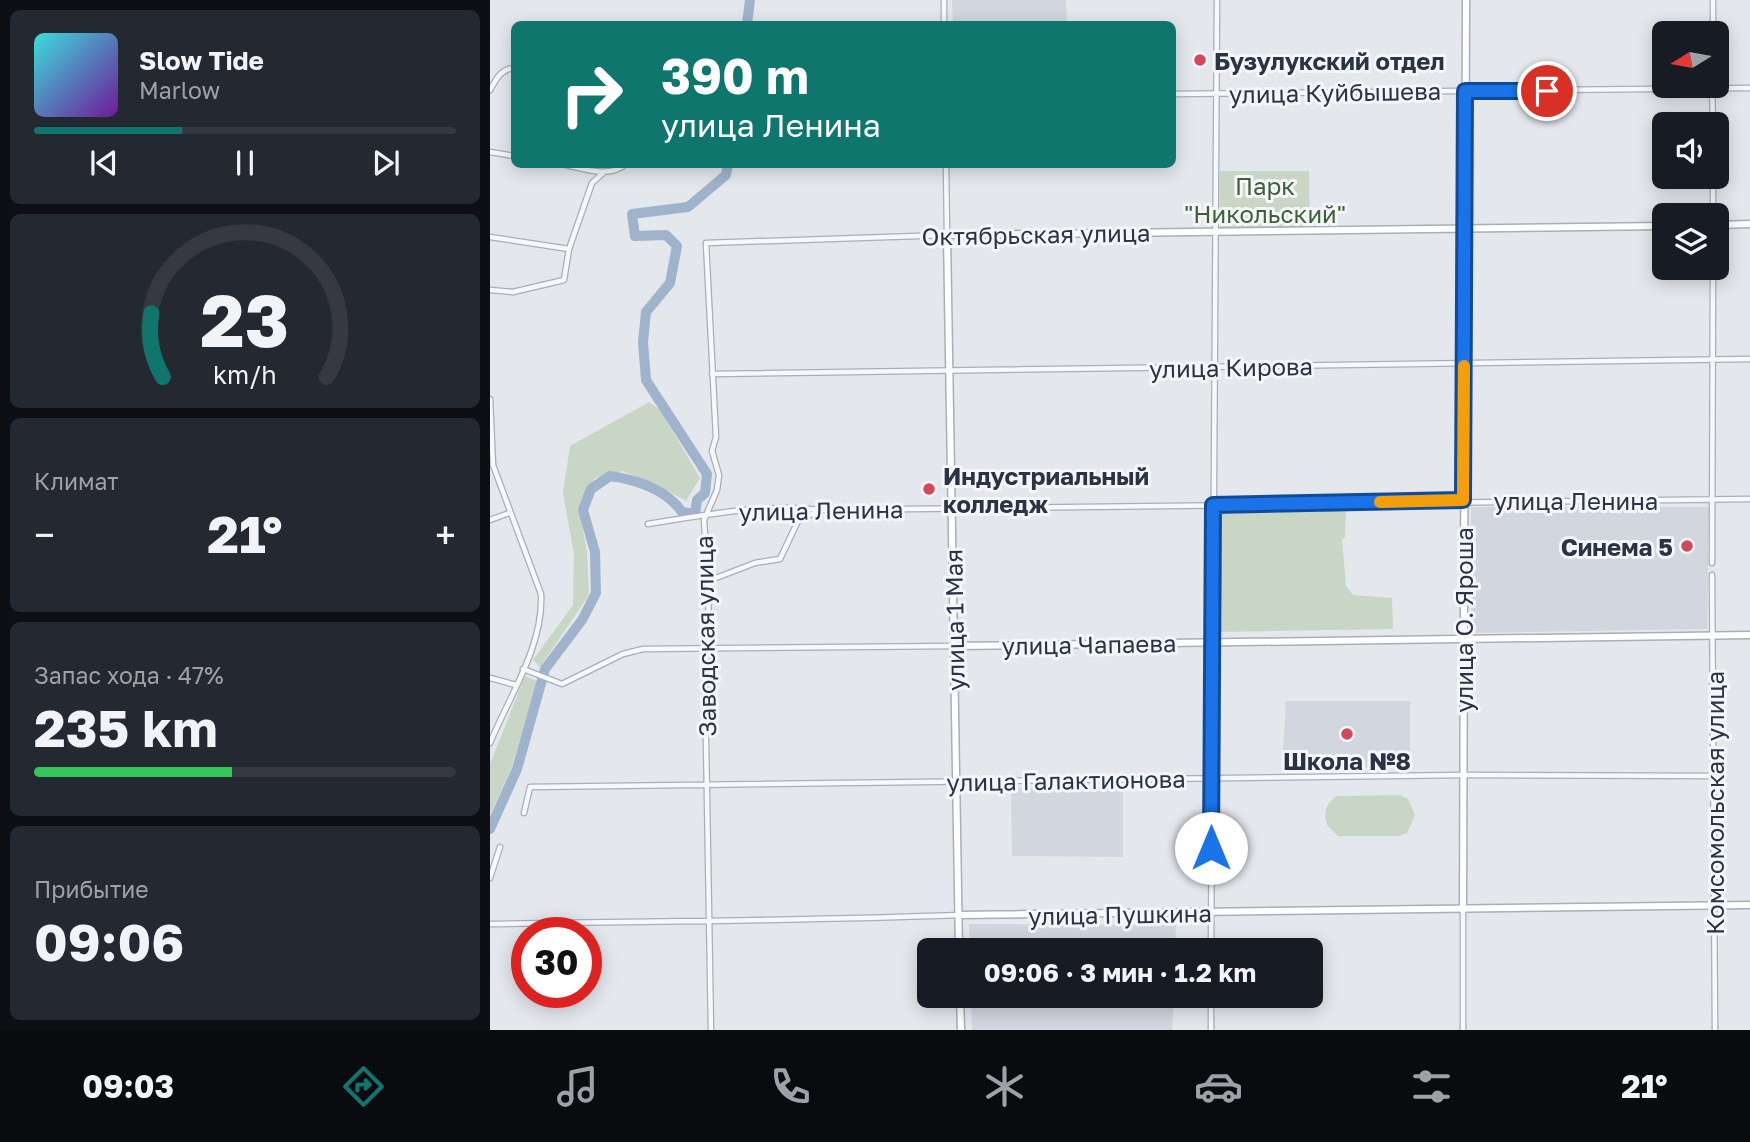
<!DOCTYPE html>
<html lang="ru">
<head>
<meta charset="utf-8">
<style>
	:root { --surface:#171b24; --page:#242831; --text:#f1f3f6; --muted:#9ea1a6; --line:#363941; --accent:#0f766e }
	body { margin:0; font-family:"Golos Text",sans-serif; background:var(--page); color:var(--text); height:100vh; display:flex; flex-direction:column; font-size:26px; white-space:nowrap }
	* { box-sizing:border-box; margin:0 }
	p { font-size:23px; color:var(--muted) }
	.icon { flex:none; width:38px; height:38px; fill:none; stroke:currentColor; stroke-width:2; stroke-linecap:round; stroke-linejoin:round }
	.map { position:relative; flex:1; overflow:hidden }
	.panel { display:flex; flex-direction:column; gap:10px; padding:10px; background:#0d0f14; width:490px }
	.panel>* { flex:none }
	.banner { position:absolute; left:21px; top:21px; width:665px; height:147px; border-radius:10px; box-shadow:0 4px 18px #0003; background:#0f766e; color:#fff; overflow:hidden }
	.needle { width:46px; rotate:259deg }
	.tools { position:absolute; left:1162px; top:21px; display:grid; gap:14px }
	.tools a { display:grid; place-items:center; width:77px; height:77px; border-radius:10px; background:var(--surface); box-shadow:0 4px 18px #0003; font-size:35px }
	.speed { position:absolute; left:21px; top:917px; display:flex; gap:14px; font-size:35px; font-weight:700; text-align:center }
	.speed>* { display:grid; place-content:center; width:91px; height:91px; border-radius:50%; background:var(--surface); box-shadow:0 4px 18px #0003; line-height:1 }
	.speed .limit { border:10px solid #d22; background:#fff; color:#111 }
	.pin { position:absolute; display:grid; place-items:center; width:60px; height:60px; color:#fff; margin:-30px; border:4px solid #fff; border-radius:50%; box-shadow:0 2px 7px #0007 }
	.me { position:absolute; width:77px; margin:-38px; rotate:0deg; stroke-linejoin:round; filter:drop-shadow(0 0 5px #0008) }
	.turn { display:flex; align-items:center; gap:24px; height:147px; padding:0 35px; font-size:32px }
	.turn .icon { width:91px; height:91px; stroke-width:2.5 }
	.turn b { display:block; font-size:49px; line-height:60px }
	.big { font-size:52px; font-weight:700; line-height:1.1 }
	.panel .widget { flex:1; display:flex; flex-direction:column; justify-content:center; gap:10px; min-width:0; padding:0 24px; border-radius:10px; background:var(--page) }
	.panel .dial { align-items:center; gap:0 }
	.dial svg { height:182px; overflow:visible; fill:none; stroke:var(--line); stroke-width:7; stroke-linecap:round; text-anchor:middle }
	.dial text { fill:var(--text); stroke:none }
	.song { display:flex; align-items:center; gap:21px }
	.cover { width:84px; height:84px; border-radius:10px; background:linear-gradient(135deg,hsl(180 70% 55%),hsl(280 70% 35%)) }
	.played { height:7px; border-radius:4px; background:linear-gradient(90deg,var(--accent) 35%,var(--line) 35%) }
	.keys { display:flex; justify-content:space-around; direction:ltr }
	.heat { display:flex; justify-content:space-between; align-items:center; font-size:38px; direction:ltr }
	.charge { height:10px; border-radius:5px; background:linear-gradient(90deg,#34c759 47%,var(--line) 0) }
	.trip { position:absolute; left:427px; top:938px; width:406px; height:70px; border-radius:10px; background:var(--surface); box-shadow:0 4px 18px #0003; font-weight:700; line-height:70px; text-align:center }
	.tabs { display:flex; height:112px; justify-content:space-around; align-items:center; background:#090b0e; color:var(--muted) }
	.tabs .icon { width:49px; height:49px }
	.tabs .current { color:var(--accent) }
	.tabs b { font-size:32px; color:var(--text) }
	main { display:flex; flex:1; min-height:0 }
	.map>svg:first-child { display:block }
	.built { fill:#d2d6de }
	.green { fill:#c9d6c5 }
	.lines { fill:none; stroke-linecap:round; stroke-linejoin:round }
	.river { stroke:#9fb4cc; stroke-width:10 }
	.street-casing { stroke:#a9aeb7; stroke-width:7 }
	.secondary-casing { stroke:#a9aeb7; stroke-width:9 }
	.street { stroke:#f7f8fa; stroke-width:4.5 }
	.secondary { stroke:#fff; stroke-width:6 }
	.route-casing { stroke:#114b97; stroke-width:18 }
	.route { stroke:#1a73e8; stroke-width:12 }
	.slow { stroke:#f59e0b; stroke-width:12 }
	.poi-dot { fill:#d1495b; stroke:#f4f6f9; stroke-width:2.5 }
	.labels { text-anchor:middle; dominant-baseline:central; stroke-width:6; stroke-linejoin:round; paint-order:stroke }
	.poi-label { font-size:24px; font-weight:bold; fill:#2b3445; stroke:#f4f6f9; text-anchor:start }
	.street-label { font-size:24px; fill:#2b3445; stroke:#f4f6f9 }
	.park-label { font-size:24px; fill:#3f6138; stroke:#f4f6f9 }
</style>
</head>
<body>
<main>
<section class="panel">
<div class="widget">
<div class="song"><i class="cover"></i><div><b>Slow Tide</b><p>Marlow</p></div></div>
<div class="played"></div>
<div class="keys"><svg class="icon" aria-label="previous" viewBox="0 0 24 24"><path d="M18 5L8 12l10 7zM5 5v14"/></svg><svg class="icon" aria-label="pause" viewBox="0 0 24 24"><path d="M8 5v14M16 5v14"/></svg><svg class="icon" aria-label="next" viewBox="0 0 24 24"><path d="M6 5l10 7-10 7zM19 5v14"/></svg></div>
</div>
<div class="widget dial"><svg viewBox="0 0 100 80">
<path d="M14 69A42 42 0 1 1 86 69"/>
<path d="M14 69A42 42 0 0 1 9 41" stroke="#0f766e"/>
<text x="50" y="56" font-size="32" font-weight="700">23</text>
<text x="50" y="72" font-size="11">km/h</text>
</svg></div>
<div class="widget"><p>Климат</p>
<div class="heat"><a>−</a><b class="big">21°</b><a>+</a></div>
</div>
<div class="widget"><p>Запас хода · 47%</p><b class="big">235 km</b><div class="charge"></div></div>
<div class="widget"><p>Прибытие</p><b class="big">09:06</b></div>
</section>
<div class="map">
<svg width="1260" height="1030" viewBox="0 0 1260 1030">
	<rect width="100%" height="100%" fill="#e4e7ec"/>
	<path class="built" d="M462,0H576L577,24H463Z
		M981,507H1219L1217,629L981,633Z
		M796,701H920V767L792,769Z
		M633,786V857L522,856L521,788Z
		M479,924L686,925L685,950H480Z
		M481,996H684L682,1030H482Z"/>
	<path class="green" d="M730,171H819L820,227L730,228Z
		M159,402L170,410L210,478L196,501L166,484L132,471L105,478L89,507L97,552L99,595L50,667L43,660L83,605L84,554L73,493L80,446Z
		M856,508L855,537L852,540L856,586L863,595L902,598L903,629L728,632L729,517L733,511Z
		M35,676L47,681L21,769L0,815V764Z
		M910,795L918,799L925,815L917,833L909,836H848L837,825C833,812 836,803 847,796Z"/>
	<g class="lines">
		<path class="river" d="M257,24L260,0
			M0,829L27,769L55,669L92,620L106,593L105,552L93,510L101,489L120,476C148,480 176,489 192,512L205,514L207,500L215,493L217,474L156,380L153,342L156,312L180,283L187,246L176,235L145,236L142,214L198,207L236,175L238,164"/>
		<g class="street-casing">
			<path id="street" d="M454,0V24
				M1223,33V0
				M1222,87L1223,124
				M0,90C6,79 11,69 24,68
				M682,94L1260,88
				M0,152L24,156
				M71,164C92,168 118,179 136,164
				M1223,177V215
				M0,237L79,249
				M0,290L23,292L74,280L79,249L102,183L114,172
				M222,374L1260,359
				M0,399L3,465L51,594C54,645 19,697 0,743
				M0,520L19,513
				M158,524C216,515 273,503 331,510L1260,499
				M1222,563L1223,268
				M1222,575L1225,1030
				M218,581L265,563L290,559L308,521L330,510
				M33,669L72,684L133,654L153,649L465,646
				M0,678L26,685
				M34,813L40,787L973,775L1223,776
				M0,878L10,847
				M973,910V1030
				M0,924C156,921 312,921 469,915
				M721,950L727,0
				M221,1030L215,681L219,597L214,520L227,490L229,475L222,451L226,437L216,243L457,235L456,164
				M721,1030V996"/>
		</g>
		<g class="secondary-casing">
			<path id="secondary" d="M1227,225L1260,224
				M465,646L1260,635
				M973,910L976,0
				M469,915L1260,905
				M469,950L457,235L1174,226
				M470,996L471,1030"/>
		</g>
		<use href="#street" class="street"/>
		<use href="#secondary" class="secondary"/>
	</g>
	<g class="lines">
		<g class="route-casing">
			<path id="route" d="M721,848L723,505L973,500L975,91H1057"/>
		</g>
		<use href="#route" class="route"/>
		<path class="slow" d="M890,502L973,500L974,366"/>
	</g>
	<g class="poi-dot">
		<circle cx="710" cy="60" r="7"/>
		<circle cx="439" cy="489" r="7"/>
		<circle cx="1197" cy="546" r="7"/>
		<circle cx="857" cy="734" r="7"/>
	</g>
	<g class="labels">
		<g class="poi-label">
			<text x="724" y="60">Бузулукский отдел</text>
			<text x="453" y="475">Индустриальный<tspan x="453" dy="28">колледж</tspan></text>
			<text x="1183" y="546" text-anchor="end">Синема 5</text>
			<text x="857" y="760" text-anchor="middle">Школа №8</text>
		</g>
		<g class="street-label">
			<text transform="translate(845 92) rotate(-1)">улица Куйбышева</text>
			<text transform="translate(546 234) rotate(-1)">Октябрьская улица</text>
			<text transform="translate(741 367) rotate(-1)">улица Кирова</text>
			<text x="1086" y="500">улица Ленина</text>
			<text transform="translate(331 510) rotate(-1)">улица Ленина</text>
			<text transform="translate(464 620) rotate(-91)">улица 1 Мая</text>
			<text transform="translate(973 620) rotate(-90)">улица О. Яроша</text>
			<text transform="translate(215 636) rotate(-91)">Заводская улица</text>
			<text transform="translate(599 644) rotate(-1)">улица Чапаева</text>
			<text transform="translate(576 780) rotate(-1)">улица Галактионова</text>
			<text transform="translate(1224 803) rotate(-90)">Комсомольская улица</text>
			<text transform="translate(630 914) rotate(-1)">улица Пушкина</text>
		</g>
		<g class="park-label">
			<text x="775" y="185">Парк<tspan x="775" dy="28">"Никольский"</tspan></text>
		</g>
	</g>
</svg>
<div class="tools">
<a><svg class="needle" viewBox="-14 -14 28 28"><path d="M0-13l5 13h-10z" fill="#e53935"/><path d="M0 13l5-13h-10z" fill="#9ea1a6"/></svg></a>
<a><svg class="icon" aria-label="sound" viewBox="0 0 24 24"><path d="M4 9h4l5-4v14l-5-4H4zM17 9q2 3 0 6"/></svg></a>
<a><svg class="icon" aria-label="layers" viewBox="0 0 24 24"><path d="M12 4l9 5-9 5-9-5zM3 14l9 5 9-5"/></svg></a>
</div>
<div class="speed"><div class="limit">30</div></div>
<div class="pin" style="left:1057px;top:91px;background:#d93025"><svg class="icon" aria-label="arrive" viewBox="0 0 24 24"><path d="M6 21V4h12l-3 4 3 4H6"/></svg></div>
<svg class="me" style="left:721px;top:848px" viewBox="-20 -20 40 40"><circle r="19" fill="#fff"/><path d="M0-13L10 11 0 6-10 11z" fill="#1a73e8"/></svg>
<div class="trip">09:06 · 3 мин · 1.2 km</div>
<div class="banner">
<div class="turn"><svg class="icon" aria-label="right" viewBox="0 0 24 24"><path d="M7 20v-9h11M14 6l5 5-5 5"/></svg><div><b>390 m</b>улица Ленина</div></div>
</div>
</div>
</main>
<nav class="tabs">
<b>09:03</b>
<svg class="icon current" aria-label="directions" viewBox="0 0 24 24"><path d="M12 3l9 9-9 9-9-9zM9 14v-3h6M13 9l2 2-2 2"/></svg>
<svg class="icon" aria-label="music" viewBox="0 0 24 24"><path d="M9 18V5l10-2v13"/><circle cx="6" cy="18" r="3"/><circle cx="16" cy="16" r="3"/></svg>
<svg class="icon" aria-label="phone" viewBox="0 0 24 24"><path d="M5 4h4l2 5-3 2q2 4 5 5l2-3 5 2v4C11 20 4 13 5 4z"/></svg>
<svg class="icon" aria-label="climate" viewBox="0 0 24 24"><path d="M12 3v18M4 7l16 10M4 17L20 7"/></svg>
<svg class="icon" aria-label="car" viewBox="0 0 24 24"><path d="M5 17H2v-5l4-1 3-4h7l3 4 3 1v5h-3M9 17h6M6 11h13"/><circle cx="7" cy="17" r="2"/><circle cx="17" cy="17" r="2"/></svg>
<svg class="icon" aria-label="filters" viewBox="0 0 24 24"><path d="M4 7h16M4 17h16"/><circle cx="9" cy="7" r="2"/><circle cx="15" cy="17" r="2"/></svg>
<b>21°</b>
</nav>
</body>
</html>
